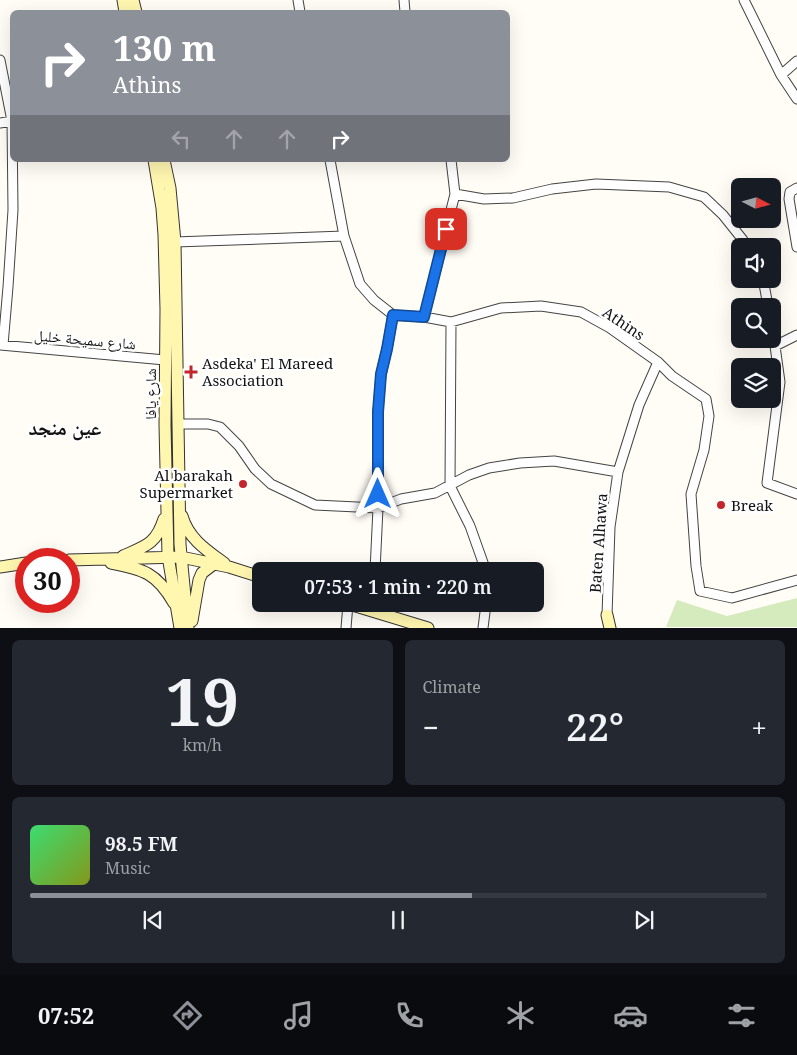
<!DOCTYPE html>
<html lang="en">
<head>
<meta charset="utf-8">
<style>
	:root { --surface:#171b24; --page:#242831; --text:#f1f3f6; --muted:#9ea1a6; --line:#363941; --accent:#8c9099 }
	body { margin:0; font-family:"Noto Serif","Noto Naskh Arabic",serif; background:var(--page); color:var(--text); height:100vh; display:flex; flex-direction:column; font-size:19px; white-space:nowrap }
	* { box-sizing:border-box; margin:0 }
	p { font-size:16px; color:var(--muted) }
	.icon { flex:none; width:28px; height:28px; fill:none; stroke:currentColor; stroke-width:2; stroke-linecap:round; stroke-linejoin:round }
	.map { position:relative; height:628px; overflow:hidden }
	.drawer { display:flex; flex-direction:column; gap:12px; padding:12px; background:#0d0f14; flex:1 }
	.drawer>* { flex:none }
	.banner { position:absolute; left:10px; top:10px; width:500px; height:152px; border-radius:8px; box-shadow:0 5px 20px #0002; background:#8c9099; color:#fff; overflow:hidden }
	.needle { width:32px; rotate:96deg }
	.tools { position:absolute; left:731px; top:178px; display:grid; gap:10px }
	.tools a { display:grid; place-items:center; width:50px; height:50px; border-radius:8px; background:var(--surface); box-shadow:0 5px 20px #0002; font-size:25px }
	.speed { position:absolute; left:15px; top:548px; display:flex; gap:10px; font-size:25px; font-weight:700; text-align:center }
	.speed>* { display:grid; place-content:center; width:65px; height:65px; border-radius:50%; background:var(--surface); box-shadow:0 5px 20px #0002; line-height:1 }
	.speed .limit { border:8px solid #d22; background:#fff; color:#111 }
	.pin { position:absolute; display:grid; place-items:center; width:42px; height:42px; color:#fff; margin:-21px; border-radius:10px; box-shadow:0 2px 8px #0006 }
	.me { position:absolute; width:55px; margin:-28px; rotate:0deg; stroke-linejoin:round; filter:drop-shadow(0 0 4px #0008) }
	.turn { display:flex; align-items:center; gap:18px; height:105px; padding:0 20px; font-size:22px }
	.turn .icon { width:65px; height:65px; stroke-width:2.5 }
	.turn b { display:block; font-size:35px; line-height:42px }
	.lanes { display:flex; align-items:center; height:48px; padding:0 20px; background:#0003; justify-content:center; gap:25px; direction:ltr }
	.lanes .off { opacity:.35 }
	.big { font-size:38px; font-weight:600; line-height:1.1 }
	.drawer .widget { flex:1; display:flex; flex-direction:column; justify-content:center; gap:8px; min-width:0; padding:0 18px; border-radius:8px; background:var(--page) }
	.drawer .dial { align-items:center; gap:0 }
	.dial b { font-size:65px; line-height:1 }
	.song { display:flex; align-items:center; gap:15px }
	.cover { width:60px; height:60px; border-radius:8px; background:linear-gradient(135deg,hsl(140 70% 55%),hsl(70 70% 35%)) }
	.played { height:5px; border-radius:2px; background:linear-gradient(90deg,var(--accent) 60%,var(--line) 60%) }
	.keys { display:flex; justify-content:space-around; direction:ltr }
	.heat { display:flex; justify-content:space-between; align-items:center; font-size:28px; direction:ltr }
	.drawer .tiles { flex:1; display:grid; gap:12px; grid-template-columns:1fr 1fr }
	.widget:last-child { grid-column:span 2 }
	.trip { position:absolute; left:252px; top:562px; width:292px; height:50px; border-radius:8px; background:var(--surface); box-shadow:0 5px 20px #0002; font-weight:600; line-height:50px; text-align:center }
	.tab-bar { display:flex; height:80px; justify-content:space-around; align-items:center; background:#090b0e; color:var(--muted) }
	.tab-bar .icon { width:35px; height:35px }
	.tab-bar .active { color:var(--accent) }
	.tab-bar b { font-size:22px; color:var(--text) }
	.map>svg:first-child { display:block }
	.green { fill:#d5ebbd }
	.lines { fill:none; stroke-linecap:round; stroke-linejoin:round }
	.street-casing { stroke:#444; stroke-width:11 }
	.secondary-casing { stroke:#333; stroke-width:13 }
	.street { stroke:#fff; stroke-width:9 }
	.secondary { stroke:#fff6b0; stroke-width:11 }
	.route-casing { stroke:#114b97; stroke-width:12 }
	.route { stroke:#1a73e8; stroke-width:9 }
	.poi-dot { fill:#c4262e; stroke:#fff; stroke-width:2 }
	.labels { text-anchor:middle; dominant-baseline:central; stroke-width:5; stroke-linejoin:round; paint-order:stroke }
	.street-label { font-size:15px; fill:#111; stroke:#fff }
	.poi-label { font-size:15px; fill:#111; stroke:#fff; text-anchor:start }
	.district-label { font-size:20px; font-weight:bold; fill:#111; stroke:#fff }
</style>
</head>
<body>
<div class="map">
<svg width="797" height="628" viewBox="0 0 797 628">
	<rect width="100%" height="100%" fill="#fffdf5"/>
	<path class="green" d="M797,598V627H666L677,600L727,616Z"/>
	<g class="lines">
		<g class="street-casing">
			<path id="street" d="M298,0L300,12
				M404,0L405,12
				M744,0L781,75L797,99
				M0,60L12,121L13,210L8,287L3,345
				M781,75L797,61
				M0,123L12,121
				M330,160L344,236L360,284L374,300L393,315L424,317L451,322L501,308L541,306L581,312L610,328L658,362L672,376L706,399L709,416L704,450L691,494L696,566L700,591L732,598L797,580
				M451,160L455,194
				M797,188L790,192L789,199L797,247
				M175,242L344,236
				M761,279L764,284L768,306
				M424,317L455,194L484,199L513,198L552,189L596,184L669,187L704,197L723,215L743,240L746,246
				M451,322L450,486L470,526L486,571
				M772,330L775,346
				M797,335L775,346L780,382L767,483L797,494
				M0,345L165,360
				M178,424H208L220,427L239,446L255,469L271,484L315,505L378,508L401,499L435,493L469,475L489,468L520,463L554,461L618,472
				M375,571L378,508V412L381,374L387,349L393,315
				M607,615L610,527L618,472L639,405L658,362
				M346,628L348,604
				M483,628L486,604"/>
		</g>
		<g class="secondary-casing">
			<path id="secondary" d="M123,0L125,12
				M133,0L136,12
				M154,160L162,208L164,235L166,309L165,425L168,556L180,628
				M164,160L170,188L175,242L180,544L188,628
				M182,516C188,538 206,550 224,563
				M123,556C146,546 156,544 164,519
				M69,560L181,557L229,567L261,577
				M111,563C143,569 157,573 174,603
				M0,567L26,563
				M349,604L428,628
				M607,615L610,628
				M192,621L199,580L202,573L215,563"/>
		</g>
		<use href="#street" class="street"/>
		<use href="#secondary" class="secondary"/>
	</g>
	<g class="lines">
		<g class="route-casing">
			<path id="route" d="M378,494V412L381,374L387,349L393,315L424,317L446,229"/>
		</g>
		<use href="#route" class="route"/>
	</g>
	<g class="poi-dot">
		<path d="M188.5 364.5h5v5h5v5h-5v5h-5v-5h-5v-5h5z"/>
		<circle cx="243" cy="484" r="5"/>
		<circle cx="721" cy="505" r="5"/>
	</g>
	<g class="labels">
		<g class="street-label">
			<text transform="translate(624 323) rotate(34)">Athins</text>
			<text transform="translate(85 339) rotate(5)">شارع سميحة خليل</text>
			<text transform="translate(150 394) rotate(-90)">شارع يافا</text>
			<text transform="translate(598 543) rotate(-86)">Baten Alhawa</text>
		</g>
		<g class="poi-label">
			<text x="202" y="363">Asdeka' El Mareed<tspan x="202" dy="17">Association</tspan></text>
			<text x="233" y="475" text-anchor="end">Al barakah<tspan x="233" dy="17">Supermarket</tspan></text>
			<text x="731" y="505">Break</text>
		</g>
		<g class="district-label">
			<text x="65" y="427">عين منجد</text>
		</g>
	</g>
</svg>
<div class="tools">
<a><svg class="needle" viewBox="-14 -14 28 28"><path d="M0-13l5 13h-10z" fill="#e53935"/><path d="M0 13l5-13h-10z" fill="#9ea1a6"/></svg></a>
<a><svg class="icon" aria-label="sound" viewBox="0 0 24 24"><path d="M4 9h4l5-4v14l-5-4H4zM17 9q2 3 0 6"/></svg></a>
<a><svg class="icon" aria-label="search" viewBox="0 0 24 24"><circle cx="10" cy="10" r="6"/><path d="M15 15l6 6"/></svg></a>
<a><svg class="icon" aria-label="layers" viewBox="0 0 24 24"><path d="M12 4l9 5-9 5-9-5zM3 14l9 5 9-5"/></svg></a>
</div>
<div class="speed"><div class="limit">30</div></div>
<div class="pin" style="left:446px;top:229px;background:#d93025"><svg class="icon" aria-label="arrive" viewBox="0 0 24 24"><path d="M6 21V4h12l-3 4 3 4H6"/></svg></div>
<svg class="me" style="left:378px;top:494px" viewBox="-20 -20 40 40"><path d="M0-17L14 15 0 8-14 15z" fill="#1a73e8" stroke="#fff" stroke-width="4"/></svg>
<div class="trip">07:53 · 1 min · 220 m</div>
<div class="banner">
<div class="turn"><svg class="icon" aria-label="right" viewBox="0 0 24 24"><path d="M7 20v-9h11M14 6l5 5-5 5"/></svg><div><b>130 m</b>Athins</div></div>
<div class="lanes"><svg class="icon off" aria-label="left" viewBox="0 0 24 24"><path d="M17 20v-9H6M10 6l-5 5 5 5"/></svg><svg class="icon off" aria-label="ahead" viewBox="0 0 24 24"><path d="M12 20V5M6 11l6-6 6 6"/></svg><svg class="icon off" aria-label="ahead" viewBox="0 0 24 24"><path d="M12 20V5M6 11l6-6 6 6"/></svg><svg class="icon" aria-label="right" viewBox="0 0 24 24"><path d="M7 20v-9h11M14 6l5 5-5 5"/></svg></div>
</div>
</div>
<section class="drawer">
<div class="tiles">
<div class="widget dial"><b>19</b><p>km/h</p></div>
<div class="widget"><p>Climate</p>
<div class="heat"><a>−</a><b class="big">22°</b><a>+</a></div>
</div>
<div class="widget">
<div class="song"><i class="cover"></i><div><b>98.5 FM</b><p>Music</p></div></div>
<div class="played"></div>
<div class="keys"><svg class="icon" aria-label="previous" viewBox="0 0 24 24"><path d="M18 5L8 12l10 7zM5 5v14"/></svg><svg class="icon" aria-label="pause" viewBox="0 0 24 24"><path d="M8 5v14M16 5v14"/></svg><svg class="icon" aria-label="next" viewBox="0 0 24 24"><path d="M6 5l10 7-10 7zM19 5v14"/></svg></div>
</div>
</div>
</section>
<nav class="tab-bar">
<b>07:52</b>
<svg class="icon active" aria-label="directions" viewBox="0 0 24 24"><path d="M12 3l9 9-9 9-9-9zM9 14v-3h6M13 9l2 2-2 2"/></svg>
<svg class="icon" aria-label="music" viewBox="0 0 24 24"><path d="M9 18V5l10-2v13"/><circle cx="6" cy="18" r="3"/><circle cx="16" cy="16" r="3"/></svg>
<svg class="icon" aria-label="phone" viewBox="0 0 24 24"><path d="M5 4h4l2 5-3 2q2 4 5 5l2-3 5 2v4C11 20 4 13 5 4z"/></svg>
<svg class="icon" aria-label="climate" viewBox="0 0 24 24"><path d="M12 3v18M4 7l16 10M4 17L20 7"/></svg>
<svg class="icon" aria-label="car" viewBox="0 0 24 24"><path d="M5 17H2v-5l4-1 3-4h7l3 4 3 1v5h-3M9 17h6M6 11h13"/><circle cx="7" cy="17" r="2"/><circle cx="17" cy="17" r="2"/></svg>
<svg class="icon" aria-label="filters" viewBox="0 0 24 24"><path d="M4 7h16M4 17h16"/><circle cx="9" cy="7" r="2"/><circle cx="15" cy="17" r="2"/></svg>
</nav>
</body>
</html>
